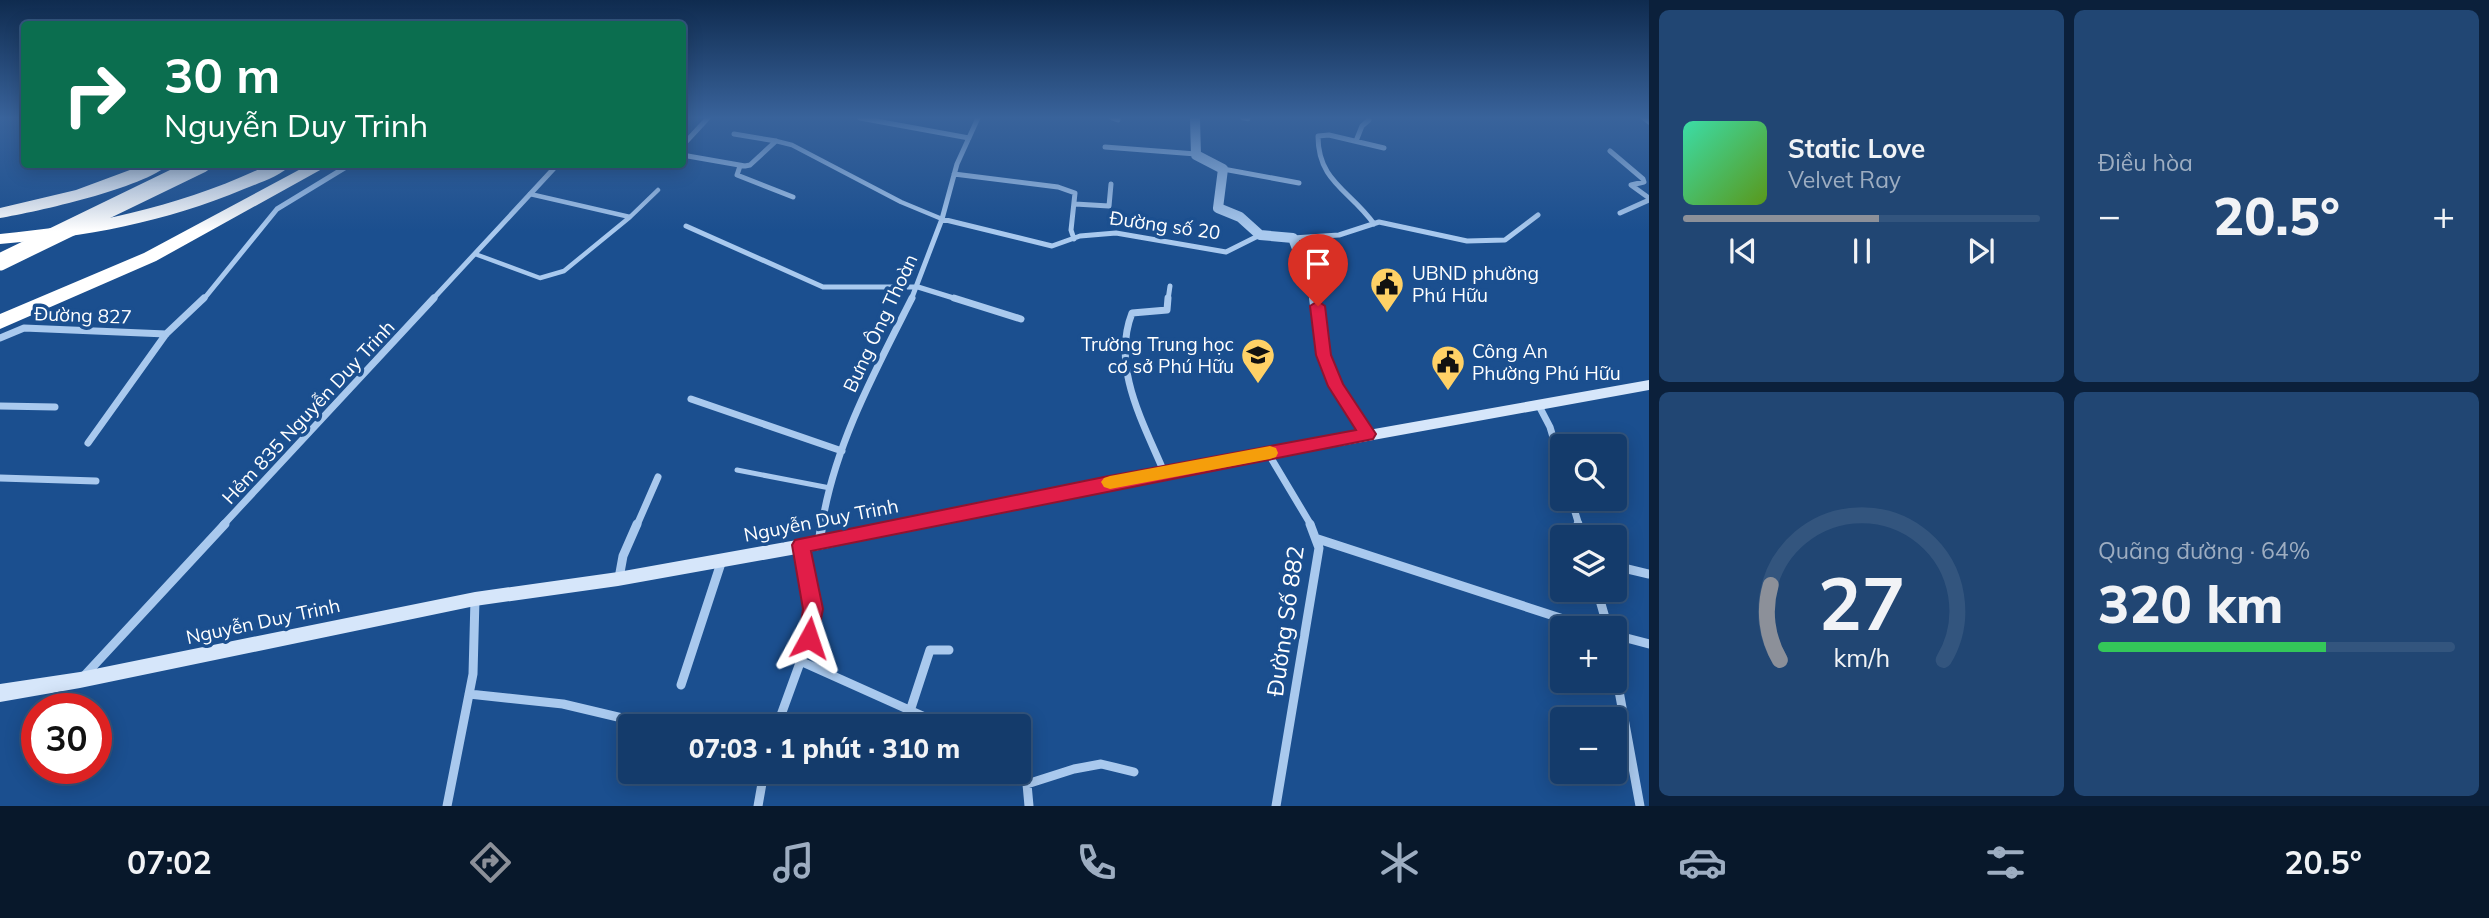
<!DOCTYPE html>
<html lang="vi">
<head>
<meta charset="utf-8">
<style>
	:root { --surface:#143b6b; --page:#214673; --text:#f1f3f6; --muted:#9dadc1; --line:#33557e; --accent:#8c9099 }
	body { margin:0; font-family:Mulish,sans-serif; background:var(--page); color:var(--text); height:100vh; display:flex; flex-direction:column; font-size:26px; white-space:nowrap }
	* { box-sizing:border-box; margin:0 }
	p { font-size:23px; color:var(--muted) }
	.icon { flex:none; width:38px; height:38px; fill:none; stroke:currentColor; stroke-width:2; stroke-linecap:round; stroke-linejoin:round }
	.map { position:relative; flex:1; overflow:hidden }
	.sheet { display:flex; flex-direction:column; gap:10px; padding:10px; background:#0b203b; width:840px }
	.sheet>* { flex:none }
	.top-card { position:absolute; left:21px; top:21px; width:665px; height:147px; border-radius:7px; box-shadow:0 4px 18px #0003,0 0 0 2px var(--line); background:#0b6e4f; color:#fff; overflow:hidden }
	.controls { position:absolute; left:1550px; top:434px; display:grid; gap:14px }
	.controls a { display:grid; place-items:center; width:77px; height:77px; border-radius:7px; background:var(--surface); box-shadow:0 4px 18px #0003,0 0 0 2px var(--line); font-size:35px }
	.speed { position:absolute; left:21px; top:693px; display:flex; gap:14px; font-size:35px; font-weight:700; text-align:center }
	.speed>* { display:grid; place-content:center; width:91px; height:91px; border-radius:50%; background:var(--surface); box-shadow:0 4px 18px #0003,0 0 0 2px var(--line); line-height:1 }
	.speed .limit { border:10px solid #d22; background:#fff; color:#111 }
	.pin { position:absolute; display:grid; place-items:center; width:60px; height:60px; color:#fff; margin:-72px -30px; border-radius:50% 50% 50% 0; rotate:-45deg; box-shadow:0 0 7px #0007 }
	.pin .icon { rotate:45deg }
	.me { position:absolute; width:77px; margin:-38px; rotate:5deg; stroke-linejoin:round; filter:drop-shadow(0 0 5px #0008) }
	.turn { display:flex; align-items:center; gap:24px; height:147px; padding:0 28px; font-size:32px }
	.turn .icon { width:91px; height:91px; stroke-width:2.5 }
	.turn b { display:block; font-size:49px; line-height:60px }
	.big { font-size:52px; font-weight:800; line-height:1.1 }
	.sheet .tile { flex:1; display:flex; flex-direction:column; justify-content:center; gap:10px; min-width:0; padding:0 24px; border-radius:10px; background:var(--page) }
	.sheet .dial { align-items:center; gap:0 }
	.dial svg { height:182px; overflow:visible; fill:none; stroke:var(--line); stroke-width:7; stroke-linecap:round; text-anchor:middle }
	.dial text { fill:var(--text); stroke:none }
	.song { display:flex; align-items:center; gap:21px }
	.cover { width:84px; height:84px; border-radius:10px; background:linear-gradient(135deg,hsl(160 70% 55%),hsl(90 70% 35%)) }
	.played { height:7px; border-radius:4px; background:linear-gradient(90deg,var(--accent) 55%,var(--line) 55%) }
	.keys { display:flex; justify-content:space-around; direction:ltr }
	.heat { display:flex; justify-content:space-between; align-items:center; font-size:38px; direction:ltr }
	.charge { height:10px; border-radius:5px; background:linear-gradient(90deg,#34c759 64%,var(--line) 0) }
	.sheet .tiles { flex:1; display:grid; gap:10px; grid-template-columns:repeat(2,1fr) }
	.trip { position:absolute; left:618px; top:714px; width:413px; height:70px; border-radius:7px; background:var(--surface); box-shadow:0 4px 18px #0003,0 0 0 2px var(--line); font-weight:800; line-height:70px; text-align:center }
	.menu { display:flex; height:112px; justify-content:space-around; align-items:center; background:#08182b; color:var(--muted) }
	.menu .icon { width:49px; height:49px }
	.menu .selected { color:var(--accent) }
	.menu b { font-size:32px; color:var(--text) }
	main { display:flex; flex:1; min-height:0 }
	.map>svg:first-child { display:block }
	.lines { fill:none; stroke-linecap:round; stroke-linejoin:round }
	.service-far1 { stroke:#a9c9ee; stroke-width:4.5 }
	.service { stroke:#a9c9ee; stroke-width:5 }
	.minor-far2 { stroke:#a9c9ee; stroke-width:5 }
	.minor-far1 { stroke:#a9c9ee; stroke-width:7 }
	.minor { stroke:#a9c9ee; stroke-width:9 }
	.tertiary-far1 { stroke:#a9c9ee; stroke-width:10 }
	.tertiary { stroke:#a9c9ee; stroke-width:12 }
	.secondary { fill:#d6e6fa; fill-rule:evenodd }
	.motorway { fill:#fff; fill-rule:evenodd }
	.motorway-bridge { stroke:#fff; stroke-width:17 }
	.route { fill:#e11d48; stroke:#92132f; stroke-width:2 }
	.slow { fill:#f59e0b }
	.labels { text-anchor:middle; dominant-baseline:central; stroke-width:7; stroke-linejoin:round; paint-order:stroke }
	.street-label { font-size:19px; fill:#fff; stroke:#1b4f8f }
	.poi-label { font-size:19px; fill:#fff; stroke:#1b4f8f; text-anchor:start }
	.near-street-label { font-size:23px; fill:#fff; stroke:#1b4f8f }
</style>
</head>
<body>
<main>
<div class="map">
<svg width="1649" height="806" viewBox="0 0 1649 806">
	<rect width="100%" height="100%" fill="#1b4f8f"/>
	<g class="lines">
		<path class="service-far1" d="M1243,118L1248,119
			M776,141L792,145L901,202L942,219
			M530,194L630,217L658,190
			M475,254L540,278L564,271L630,217"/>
		<path class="service" d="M737,470L830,488"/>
		<path class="minor-far2" d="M860,118L969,138
			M1112,118L1118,120
			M1644,118L1649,122
			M1356,141L1362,126L1369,120
			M682,146L708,118
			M1105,147L1196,154
			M1610,151L1643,179L1644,182L1631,185L1649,198
			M682,155L745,166L750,165L776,141L734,134
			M740,166L737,175L793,197
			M1223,169L1299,183
			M954,174L1058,187L1075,193L1071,230L1074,239
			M1075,204L1109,206L1111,184
			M1620,213L1649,200
			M942,219L1052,246L1080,236L1116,233L1226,252L1260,235
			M1374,224C1350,190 1318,182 1318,136L1329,135L1384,148
			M686,226L823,287H918L960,300
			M1293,238L1339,235L1379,222L1467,241L1505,240L1538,215
			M203,300L277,209L351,164
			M432,300L558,164
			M911,300L942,219L957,164L978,118
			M1168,300L1170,286"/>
		<path class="minor-far1" d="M954,298L1021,319
			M0,338L24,328L166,334
			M691,399L842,451
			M1538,404L1550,427L1563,471
			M0,406L55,407
			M88,443L166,334L204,298
			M1268,453L1311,525
			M1164,472C1143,422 1111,367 1132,313L1167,310L1168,298
			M0,478L96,481
			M1571,499L1579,525
			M223,525L434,298
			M637,525L658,477
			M822,525C834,446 876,369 912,298"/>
		<path class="minor" d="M1578,524L1582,537
			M1318,539L1591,628
			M819,543L822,524
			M1615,566L1649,574
			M619,578L623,556L637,524
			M1597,590L1608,628
			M1615,635L1649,644
			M800,661L945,726
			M1615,669L1640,806
			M85,675L225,524
			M681,685L722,560
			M469,694L563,704L656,726
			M910,711L930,650H949
			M777,726L809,638L813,609L801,546
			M1018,769L1027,784L1029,806
			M1027,784L1074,769L1101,764L1134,772
			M447,806L473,674L475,599
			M758,806L764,772
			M1276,806L1319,548L1310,524"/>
		<path class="tertiary-far1" d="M1195,118L1196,155L1223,169L1218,208L1240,217L1260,235L1293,238L1316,300"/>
		<path class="tertiary" d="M1315,298L1323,355L1336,386L1368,434"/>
		<path class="secondary" d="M1649,380V390L1104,489L819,550L618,586L475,606L80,688L0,702V684L80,672L475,592L618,572L819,536L1104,477Z"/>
		<path class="motorway" d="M146,164H169C144,188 36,212 0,218V208L76,190Z
			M270,164H292C281,176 259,183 244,189C166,222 85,237 0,244V234C95,225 183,206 270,164Z
			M310,164H331L156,261L0,329V314L144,253Z"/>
		<path class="motorway-bridge" d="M0,262L202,164"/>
	</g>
	<linearGradient id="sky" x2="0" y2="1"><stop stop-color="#0f2b4f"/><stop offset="0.51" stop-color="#39639b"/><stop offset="1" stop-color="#39639b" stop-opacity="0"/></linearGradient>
	<rect width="1649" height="231" fill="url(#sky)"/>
	<path class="route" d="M1318,301L1325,306L1331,355L1343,384L1376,434L1373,439L811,551L823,609L816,644L809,647L802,644L799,638L803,609L792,545L795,540L1104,477L1356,430L1328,386L1316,355L1310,306Z"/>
	<path class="slow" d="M1270,446L1276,448L1278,453L1276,457L1270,459L1110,489L1104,487L1101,482L1104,478L1110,476Z"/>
	<defs>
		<g id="civic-pin" transform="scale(1.75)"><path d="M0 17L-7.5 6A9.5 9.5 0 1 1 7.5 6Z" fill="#ffd166" stroke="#1b4f8f"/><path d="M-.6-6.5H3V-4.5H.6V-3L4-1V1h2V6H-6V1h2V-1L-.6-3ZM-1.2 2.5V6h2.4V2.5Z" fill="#111"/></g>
		<g id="school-pin" transform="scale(1.75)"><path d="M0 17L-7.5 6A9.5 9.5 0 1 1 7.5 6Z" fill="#ffd166" stroke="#1b4f8f"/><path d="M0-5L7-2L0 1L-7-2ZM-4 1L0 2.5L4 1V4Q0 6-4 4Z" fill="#111"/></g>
	</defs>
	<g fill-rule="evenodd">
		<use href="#civic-pin" x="1387" y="284"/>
		<use href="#school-pin" x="1258" y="355"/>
		<use href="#civic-pin" x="1448" y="362"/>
	</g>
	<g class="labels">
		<g class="street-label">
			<text transform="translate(1165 225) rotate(8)">Đường số 20</text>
			<text transform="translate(83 315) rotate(2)">Đường 827</text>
			<text transform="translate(880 323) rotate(-65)">Bưng Ông Thoàn</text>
			<text transform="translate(308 412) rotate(-47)">Hẻm 835 Nguyễn Duy Trinh</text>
			<text transform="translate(821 520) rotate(-11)">Nguyễn Duy Trinh</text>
			<text transform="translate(263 621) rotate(-12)">Nguyễn Duy Trinh</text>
		</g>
		<g class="poi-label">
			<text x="1412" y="273">UBND phường<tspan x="1412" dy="22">Phú Hữu</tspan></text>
			<text x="1234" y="344" text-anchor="end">Trường Trung học<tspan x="1234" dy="22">cơ sở Phú Hữu</tspan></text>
			<text x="1472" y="351">Công An<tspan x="1472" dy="22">Phường Phú Hữu</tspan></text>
		</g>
		<g class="near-street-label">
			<text transform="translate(1285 621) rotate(-82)">Đường Số 882</text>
		</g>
	</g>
</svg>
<div class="controls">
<a><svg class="icon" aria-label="search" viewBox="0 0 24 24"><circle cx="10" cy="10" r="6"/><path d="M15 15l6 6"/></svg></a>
<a><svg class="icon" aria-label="layers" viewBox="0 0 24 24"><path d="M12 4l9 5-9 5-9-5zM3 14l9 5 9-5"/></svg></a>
<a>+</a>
<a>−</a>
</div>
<div class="speed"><div class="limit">30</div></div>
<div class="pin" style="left:1318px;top:306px;background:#d93025"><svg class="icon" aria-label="arrive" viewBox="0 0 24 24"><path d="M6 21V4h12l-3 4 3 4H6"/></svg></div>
<svg class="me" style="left:809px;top:638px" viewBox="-20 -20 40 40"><path d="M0-17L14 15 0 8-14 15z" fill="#e11d48" stroke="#fff" stroke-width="4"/></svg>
<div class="trip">07:03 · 1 phút · 310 m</div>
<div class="top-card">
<div class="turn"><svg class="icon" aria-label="right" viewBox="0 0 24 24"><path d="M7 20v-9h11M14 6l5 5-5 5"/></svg><div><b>30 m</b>Nguyễn Duy Trinh</div></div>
</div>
</div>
<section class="sheet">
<div class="tiles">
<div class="tile">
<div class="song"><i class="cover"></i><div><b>Static Love</b><p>Velvet Ray</p></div></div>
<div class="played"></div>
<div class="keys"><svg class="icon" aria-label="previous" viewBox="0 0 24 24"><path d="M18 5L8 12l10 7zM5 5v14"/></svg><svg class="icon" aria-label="pause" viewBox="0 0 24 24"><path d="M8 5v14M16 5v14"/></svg><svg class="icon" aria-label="next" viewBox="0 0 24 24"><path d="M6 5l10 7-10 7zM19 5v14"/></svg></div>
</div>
<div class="tile"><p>Điều hòa</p>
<div class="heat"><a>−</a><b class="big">20.5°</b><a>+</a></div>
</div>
<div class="tile dial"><svg viewBox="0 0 100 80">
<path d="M14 69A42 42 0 1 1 86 69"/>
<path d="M14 69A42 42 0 0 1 10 36" stroke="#8c9099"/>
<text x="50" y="56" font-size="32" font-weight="700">27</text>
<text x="50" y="72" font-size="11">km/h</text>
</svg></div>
<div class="tile"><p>Quãng đường · 64%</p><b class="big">320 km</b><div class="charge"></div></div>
</div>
</section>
</main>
<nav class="menu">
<b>07:02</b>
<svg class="icon selected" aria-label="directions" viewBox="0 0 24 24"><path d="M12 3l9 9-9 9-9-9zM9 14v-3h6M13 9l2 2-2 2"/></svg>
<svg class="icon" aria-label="music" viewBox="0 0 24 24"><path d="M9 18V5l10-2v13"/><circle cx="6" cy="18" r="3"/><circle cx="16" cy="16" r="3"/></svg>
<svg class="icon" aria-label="phone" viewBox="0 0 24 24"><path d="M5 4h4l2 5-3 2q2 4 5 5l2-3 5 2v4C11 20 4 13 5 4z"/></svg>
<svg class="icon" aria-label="climate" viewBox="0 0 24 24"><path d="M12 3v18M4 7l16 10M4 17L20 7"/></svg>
<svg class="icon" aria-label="car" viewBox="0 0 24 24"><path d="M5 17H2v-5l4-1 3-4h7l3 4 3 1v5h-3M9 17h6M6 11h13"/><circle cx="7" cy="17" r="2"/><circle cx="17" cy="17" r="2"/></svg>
<svg class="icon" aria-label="filters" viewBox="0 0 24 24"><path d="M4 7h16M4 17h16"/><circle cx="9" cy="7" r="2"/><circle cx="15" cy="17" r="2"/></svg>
<b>20.5°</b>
</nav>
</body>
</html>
